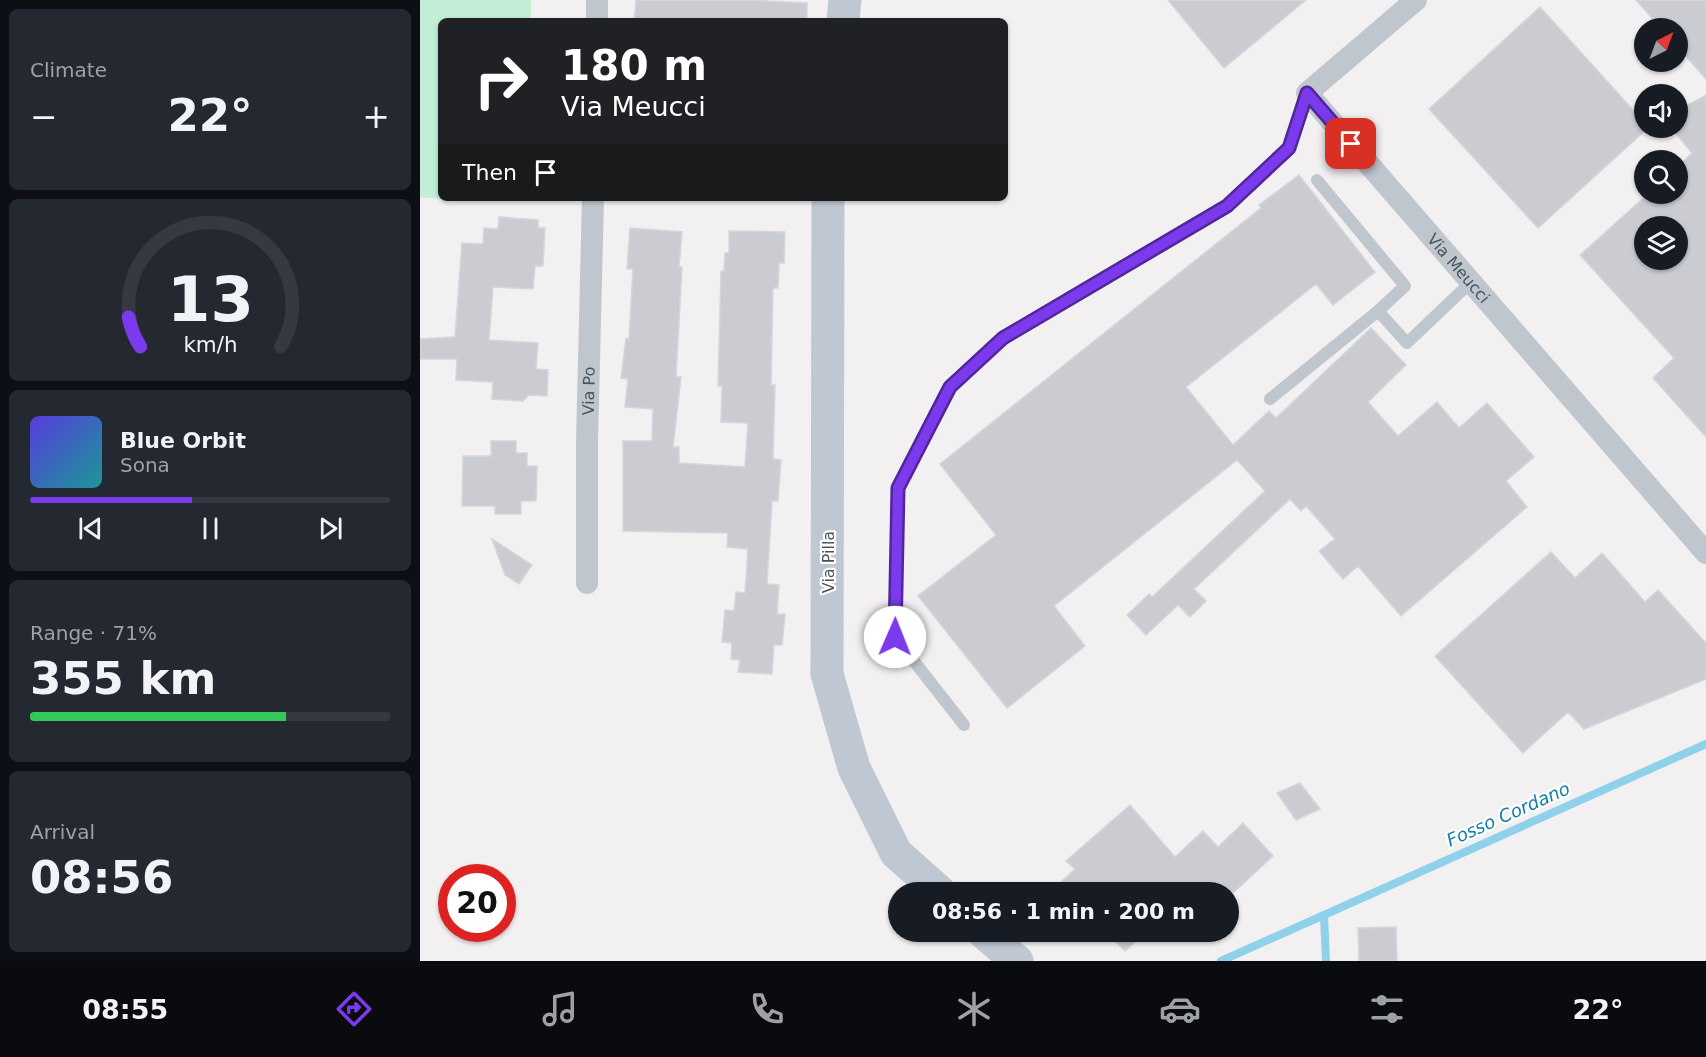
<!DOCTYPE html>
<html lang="en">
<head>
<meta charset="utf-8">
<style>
	:root { --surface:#171b24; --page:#242831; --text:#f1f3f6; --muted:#9ea1a6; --line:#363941; --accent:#7c3aed }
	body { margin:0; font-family:"DejaVu Sans",sans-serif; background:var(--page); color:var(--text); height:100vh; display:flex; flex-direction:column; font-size:22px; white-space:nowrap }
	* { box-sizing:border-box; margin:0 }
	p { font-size:20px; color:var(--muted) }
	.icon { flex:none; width:33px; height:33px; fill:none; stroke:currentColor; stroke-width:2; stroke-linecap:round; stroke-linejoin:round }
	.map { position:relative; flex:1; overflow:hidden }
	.panel { display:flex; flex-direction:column; gap:9px; padding:9px; background:#0d0f14; width:420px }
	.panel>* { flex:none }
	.guide { position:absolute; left:18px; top:18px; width:570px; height:183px; border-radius:9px; box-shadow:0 2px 4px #0004; background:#202124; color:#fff; overflow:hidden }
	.needle { width:39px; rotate:42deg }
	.tools { position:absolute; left:1214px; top:18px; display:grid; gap:12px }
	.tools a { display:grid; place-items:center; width:54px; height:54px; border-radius:50%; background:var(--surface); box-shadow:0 2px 4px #0004; font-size:30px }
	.speed { position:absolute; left:18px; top:864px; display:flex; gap:12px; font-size:30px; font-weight:700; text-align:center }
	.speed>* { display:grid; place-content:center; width:78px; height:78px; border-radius:50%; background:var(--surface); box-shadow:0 2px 4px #0004; line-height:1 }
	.speed .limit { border:9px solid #d22; background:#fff; color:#111 }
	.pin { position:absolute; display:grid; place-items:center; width:51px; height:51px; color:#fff; margin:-26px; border-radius:12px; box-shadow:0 3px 9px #0006 }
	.me { position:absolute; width:66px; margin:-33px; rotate:1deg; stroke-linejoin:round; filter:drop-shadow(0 0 4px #0008) }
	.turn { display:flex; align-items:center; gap:21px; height:126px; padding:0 24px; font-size:27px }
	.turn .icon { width:78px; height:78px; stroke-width:2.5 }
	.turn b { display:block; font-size:42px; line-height:51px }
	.then { display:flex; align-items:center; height:57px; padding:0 24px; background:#0003; gap:12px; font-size:22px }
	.big { font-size:45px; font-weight:800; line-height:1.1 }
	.panel .card { flex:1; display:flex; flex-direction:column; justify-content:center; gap:9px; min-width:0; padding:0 21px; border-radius:9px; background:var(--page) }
	.panel .dial { align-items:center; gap:0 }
	.dial svg { height:156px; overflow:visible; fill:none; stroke:var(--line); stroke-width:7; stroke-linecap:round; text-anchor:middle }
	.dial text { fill:var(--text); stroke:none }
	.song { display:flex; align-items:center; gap:18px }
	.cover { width:72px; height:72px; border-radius:9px; background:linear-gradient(135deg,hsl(250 70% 55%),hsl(180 70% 35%)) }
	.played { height:6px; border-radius:3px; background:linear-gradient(90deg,var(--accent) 45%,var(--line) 45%) }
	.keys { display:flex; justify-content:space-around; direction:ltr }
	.heat { display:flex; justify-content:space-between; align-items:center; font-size:33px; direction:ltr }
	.charge { height:9px; border-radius:4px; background:linear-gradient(90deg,#34c759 71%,var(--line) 0) }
	.trip { position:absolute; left:468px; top:882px; width:351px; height:60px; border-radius:30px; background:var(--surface); box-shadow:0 2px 4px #0004; font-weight:800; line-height:60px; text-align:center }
	.tab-bar { display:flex; height:96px; justify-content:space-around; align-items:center; background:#090b0e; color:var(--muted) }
	.tab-bar .icon { width:42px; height:42px }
	.tab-bar .on { color:var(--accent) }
	.tab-bar b { font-size:27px; color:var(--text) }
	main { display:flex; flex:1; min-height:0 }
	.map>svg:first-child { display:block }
	.green { fill:#c1eed5 }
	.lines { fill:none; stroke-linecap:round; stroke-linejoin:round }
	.stream { stroke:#8fd1ea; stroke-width:8 }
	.building { fill:#caccd2; stroke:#d4d6db; stroke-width:1.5; fill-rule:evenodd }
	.lane { stroke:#bfc6ce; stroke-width:12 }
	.street { stroke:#bfc6ce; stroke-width:22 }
	.secondary { stroke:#bfc7d3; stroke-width:33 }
	.route-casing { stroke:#51269a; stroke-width:15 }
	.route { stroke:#7c3aed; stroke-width:10 }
	.labels { text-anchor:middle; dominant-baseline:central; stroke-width:4.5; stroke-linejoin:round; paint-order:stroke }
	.street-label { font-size:16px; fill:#49525d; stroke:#fff }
	.water-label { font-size:18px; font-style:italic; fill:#117fa8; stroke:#fff }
</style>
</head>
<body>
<main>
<section class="panel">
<div class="card"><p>Climate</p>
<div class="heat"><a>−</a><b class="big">22°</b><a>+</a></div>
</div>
<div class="card dial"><svg viewBox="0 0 100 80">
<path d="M14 69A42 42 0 1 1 86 69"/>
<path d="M14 69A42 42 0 0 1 8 54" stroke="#7c3aed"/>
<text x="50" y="56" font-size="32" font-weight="700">13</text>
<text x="50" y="72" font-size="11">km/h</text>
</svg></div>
<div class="card">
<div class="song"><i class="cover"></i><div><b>Blue Orbit</b><p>Sona</p></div></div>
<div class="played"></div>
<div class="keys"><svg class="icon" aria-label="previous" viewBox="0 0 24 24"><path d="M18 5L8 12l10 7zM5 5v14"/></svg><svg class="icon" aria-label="pause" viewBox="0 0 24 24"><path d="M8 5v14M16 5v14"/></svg><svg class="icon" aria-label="next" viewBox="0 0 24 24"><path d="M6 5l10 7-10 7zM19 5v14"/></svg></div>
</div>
<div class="card"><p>Range · 71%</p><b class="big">355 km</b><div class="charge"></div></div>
<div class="card"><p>Arrival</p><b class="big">08:56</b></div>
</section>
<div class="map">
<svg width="1286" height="961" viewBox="0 0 1286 961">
	<rect width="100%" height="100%" fill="#f2f0f0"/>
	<path class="green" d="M0,0H111V21H21V198H110V201L8,198L0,197Z"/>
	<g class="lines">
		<path class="stream" d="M904,915L1286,744
			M801,961L904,915L906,961"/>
	</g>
	<path class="building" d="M216,0H327L387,3V21H214Z
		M748,0H886L804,68Z
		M1216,0H1286V79L1257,46V28H1241Z
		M1120,7L1224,122V128H1228L1118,228L1009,109Z
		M1286,95V437L1233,378L1254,358L1160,255L1228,194H1257V167L1272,153L1257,135V111ZM1224,226H1257V260H1224Z
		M879,175L955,272L913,305L896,284L766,387L813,445L849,411L856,418L951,328L986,365L948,402L978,436L1017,402L1039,428L1067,403L1114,457L1086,481L1107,507L981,616L938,566L923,579L899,551L915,539L886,506L881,511L870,499L774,589L786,601L770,617L758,605L726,635L707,615L729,594L732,597L845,491L817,460L634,606L665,646L587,708L498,596L576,535L520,464L841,208L839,205Z
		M79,217L118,220V228H125L123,266H115L113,289L73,287L69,340L118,343L116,369L128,370L127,396L109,395L103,401L72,399L73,382L36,380L37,359H0V339L35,337L42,243L63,244L64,228L78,229Z
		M210,228L262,232L259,267H262L256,377H261L253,447H259V463L325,467L328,423L301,422L302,386H298L301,271H304L305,253H309V231L365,232L364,263H359L358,288H353L351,385H355L353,459L361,460L358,501H352L347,584L359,585L357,614H365L362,645H354L352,674L318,672L320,660L311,659L312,643L302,642L305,610L314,611L316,592L325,593L328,549L307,547L308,533L203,531V441H232L233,409L205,407L208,379L201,378L206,338L209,339L213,269H207Z
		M71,441H96V453H107V466H117L116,501H101V514H75V506H42L43,456H71Z
		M72,539L112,565L99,584L85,575Z
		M1131,552L1155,578L1182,553L1225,602L1238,590L1286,643V679L1164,729L1148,712L1103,753L1015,656Z
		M880,783L900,809L876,820L857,793Z
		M710,805L755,857L783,831L798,847L823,823L853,856L814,892H648L640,883L655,869L646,861Z
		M976,927L977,961H939L938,928Z
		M686,932H726L705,951Z"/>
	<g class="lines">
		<path class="lane" d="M897,180L985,286L958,311
			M850,399L958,311L987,343L1051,282
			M544,725L475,637L478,488L530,387L583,338L807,206L869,148L887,93"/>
		<g class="street">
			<path id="s1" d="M996,0L887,93L1286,553"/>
			<path d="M177,21V0"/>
			<path id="s2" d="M167,583V442L173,198"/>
		</g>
		<path class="secondary" d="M423,21L425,0
			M408,198L407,674L434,768L476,853L520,892
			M563,932L597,961"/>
	</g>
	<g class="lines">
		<g class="route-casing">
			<path id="route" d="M475,637L478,488L530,387L583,338L807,206L869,148L887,93L931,144"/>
		</g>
		<use href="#route" class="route"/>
	</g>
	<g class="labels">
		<g class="street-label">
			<text stroke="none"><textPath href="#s1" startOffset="375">Via Meucci</textPath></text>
			<text stroke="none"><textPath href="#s2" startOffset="192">Via Po</textPath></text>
			<text transform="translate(408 562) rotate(-90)">Via Pilla</text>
		</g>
		<g class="water-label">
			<text transform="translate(1088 814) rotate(-24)">Fosso Cordano</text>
		</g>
	</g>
</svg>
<div class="tools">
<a><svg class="needle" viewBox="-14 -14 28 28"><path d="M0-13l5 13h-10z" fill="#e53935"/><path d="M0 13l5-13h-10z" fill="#9ea1a6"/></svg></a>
<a><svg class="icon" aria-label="sound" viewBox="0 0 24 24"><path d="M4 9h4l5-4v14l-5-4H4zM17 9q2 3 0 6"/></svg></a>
<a><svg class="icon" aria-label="search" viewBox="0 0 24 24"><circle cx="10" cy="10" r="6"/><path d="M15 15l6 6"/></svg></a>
<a><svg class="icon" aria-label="layers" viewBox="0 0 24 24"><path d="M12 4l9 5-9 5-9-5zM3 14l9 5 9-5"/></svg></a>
</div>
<div class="speed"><div class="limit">20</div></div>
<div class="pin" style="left:931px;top:144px;background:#d93025"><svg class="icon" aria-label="arrive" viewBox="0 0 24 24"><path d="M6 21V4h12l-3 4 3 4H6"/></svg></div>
<svg class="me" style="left:475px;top:637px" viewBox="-20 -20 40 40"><circle r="19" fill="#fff"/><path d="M0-13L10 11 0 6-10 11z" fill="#7c3aed"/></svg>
<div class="trip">08:56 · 1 min · 200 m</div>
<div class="guide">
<div class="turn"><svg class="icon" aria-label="right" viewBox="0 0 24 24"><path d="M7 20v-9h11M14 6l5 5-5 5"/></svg><div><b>180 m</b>Via Meucci</div></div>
<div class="then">Then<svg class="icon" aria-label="arrive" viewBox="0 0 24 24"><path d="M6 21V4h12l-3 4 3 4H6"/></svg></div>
</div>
</div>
</main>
<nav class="tab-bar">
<b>08:55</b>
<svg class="icon on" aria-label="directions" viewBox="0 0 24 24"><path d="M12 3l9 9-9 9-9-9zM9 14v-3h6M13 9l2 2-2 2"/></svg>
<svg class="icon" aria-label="music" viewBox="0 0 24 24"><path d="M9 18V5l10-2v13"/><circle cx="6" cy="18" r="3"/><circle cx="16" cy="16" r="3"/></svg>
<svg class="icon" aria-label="phone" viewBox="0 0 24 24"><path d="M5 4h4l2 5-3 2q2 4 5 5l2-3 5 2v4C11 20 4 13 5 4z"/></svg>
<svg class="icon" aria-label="climate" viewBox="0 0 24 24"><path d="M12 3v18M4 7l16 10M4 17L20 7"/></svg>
<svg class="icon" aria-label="car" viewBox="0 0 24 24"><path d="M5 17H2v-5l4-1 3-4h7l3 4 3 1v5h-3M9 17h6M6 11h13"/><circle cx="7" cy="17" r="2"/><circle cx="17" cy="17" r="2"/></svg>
<svg class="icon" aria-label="filters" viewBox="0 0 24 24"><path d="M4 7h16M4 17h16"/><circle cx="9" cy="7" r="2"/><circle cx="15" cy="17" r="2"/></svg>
<b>22°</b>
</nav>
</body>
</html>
